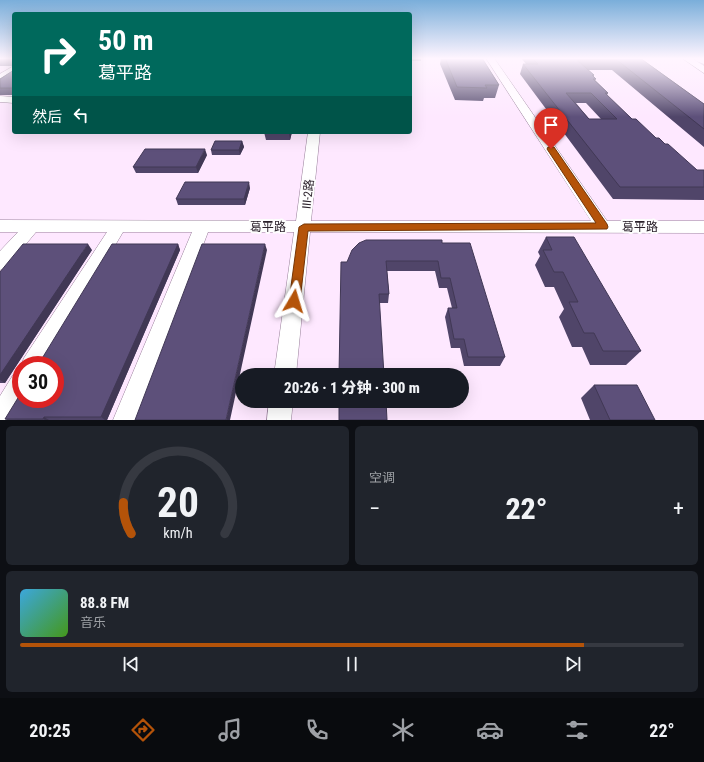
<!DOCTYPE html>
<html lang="zh">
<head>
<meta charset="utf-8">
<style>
	:root { --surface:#171b24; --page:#20242c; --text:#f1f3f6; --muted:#9ea1a6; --line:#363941; --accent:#b45309 }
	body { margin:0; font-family:"Roboto Condensed","Noto Sans SC",sans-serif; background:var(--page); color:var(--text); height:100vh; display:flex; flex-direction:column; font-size:15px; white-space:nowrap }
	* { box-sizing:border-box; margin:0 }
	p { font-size:13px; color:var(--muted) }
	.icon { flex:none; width:22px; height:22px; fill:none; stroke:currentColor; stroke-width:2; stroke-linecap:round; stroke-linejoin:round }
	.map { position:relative; height:420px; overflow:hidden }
	.side { display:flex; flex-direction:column; gap:6px; padding:6px; background:#0d0f14; flex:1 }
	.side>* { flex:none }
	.top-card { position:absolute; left:12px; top:12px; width:400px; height:122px; border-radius:4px; box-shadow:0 4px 16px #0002; background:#00695c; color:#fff; overflow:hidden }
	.speed { position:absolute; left:12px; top:356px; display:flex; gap:8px; font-size:20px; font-weight:700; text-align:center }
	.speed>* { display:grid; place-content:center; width:52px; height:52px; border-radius:50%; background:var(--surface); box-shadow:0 4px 16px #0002; line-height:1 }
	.speed .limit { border:6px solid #d22; background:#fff; color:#111 }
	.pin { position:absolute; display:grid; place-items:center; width:34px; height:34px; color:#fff; margin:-41px -17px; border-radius:50% 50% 50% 0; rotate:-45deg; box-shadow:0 0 4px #0007 }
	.pin .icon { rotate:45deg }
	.me { position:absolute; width:44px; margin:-22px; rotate:7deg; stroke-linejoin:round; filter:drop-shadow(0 0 3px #0008) }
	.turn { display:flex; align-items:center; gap:14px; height:84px; padding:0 20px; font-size:18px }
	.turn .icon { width:52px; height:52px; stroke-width:2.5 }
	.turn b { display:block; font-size:28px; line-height:34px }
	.then { display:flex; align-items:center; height:38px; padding:0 20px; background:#0003; gap:8px; font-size:15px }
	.big { font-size:30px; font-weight:800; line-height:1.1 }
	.side .tile { flex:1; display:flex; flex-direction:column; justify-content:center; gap:6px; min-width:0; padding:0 14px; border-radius:6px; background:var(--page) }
	.side .dial { align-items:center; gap:0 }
	.dial svg { height:104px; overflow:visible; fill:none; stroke:var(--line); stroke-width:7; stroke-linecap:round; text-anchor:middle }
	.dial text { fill:var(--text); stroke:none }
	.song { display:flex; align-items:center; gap:12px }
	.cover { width:48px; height:48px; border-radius:6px; background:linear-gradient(135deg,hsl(200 70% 55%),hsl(100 70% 35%)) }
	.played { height:4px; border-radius:2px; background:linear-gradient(90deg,var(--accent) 85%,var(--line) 85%) }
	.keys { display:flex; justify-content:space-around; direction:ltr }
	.heat { display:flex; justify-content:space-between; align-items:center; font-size:22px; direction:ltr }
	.side .tiles { flex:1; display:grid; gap:6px; grid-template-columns:1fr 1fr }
	.tile:last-child { grid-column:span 2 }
	.trip { position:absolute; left:235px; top:368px; width:234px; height:40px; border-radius:20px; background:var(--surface); box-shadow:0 4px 16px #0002; font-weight:800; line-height:40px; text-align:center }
	.menu { display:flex; height:64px; justify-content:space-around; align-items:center; background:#090b0e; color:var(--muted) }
	.menu .icon { width:28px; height:28px }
	.menu .active { color:var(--accent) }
	.menu b { font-size:18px; color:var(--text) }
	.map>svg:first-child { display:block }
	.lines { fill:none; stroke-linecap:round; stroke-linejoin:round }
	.minor-casing { stroke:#977f99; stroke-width:1 }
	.highway-casing { stroke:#977f99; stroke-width:2 }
	.minor { fill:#fff; fill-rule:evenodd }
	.highway { fill:#fff; fill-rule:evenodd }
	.wall { fill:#504569; fill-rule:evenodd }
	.shaded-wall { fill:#413855 }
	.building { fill:#5d507a; stroke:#413855; fill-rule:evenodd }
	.route { fill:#b45309; stroke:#753606 }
	.labels { text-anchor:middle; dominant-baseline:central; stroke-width:4; stroke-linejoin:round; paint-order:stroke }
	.street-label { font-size:12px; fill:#2a202a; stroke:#fdfdfd }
</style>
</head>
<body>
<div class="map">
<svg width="704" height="420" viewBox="0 0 704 420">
	<rect width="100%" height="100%" fill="#fee8ff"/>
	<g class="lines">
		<g class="minor-casing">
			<path id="minor" d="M486,58H494L607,221H704V233L310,232L296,375H274L294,232H208L137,420H113L192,232H123L44,365H21L24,358L107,232H36L6,268L0,270V251L18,232H0V220L296,221L308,132H320L311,221H591Z
				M682,58H692L704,66V73Z
				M14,66V73L0,81V74Z
				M0,96L14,97V103L0,102Z
				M21,372V399H24L12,420H0V396L13,375Z
				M269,401H293L291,420H267Z"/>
		</g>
		<g class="highway-casing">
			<path id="highway" d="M694,58H704V64L696,61Z"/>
		</g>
		<use href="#minor" class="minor"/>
		<use href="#highway" class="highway"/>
	</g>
	<path class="wall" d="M0,58H14V66H0Z
		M410,58H421V61H410Z
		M441,58H482L499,85L495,98H484L483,101L455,100L440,64Z
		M521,58H640L704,104V147L612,70H588L594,75V77L596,79L595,80L608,93L607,95L632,119L656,138L665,144L697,170H704V200L613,199L520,74L523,64H526ZM576,103H586L601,119H589Z
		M14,70V95H0V79Z
		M264,132H292L290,140H266Z
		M242,141L244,147L240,155H212L211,150Z
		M207,155L198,173H136L133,167Z
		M250,188L245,205H178L176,199Z
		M546,237L641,351L626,365H590L582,347H572L559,317L564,309L554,287H545L535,265L540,256L538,252Z
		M442,243L505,357L500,366H464L460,348H451L445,317L448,308H452L447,288H439L435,271H387L389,294L388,303H379L347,262Z
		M178,244L180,250L107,420H7L5,419Z
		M92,250L5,383H0V272Z
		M594,385L655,420H590L581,398Z"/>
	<path class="shaded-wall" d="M289,132H292L290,140Z
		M242,141L244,147L240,155L239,150Z
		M205,149L207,155L198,173L196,167Z
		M249,182L250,188L245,205L244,199Z
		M88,244L92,250L5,383L0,380V375Z
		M178,244L180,250L107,420H105L101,417Z
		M265,244L267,250L230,420H226Z
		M44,417L49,420H45L43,419Z"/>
	<path class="building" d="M0,58H14V59H0Z
		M445,58H482L499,85H485L487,88L457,87Z
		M532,58H640L704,104V129L617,60H577L594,75H592L596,79H593L608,93H605L632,119H636L656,138H659L665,144H668L697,170H704V187H620L523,64H538ZM566,93H591L617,119H589Z
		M14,70V88H0V79Z
		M215,141H242L239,150H211Z
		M145,149H205L196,167H133Z
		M185,182H249L244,199H176Z
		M546,237H574L641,351H603L594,333H584L569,302H578L563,272H554L543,250H552Z
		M366,240H442V243H470L505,357H468L464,339H454L448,308H457L450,278H441L438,261H386L389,294H379L384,375H339L341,262H347L352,250L359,243Z
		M23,244H88L0,375V272Z
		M112,244H178L101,417H44L43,419H5L21,393V399H55V365H38Z
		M202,244H265L226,420H135Z
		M594,385H637L655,420H610Z
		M339,401H386L387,420H339Z"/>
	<linearGradient id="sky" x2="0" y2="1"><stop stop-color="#7aaeda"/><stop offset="0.5" stop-color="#fff5ff"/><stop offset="1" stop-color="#fff5ff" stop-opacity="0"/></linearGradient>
	<rect width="704" height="117" fill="url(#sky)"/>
	<path class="route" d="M548,147H554L607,224L608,227L607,229L308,231L300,301L298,305L294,306L290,305L289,301L299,227L304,224L596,223L547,149Z"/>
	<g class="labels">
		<g class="street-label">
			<text transform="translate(308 194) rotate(-84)">III-2路</text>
			<text x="268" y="227">葛平路</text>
			<text x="640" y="227">葛平路</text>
		</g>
	</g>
</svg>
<div class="speed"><div class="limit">30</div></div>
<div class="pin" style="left:551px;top:149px;background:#d93025"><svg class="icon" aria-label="arrive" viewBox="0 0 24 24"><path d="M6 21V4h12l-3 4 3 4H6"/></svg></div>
<svg class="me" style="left:294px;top:301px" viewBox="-20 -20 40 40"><path d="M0-17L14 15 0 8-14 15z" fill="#b45309" stroke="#fff" stroke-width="4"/></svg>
<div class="trip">20:26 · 1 分钟 · 300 m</div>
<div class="top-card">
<div class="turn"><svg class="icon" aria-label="right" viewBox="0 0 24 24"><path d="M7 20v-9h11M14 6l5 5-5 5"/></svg><div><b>50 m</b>葛平路</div></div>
<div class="then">然后<svg class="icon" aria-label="left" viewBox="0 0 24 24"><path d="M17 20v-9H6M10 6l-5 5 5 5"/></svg></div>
</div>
</div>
<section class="side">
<div class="tiles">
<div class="tile dial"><svg viewBox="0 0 100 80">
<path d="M14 69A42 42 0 1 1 86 69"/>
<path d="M14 69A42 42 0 0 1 8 45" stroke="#b45309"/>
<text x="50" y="56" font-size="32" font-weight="700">20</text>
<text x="50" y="72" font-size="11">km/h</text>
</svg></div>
<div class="tile"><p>空调</p>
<div class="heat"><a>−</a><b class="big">22°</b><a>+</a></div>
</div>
<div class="tile">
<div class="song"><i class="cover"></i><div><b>88.8 FM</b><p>音乐</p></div></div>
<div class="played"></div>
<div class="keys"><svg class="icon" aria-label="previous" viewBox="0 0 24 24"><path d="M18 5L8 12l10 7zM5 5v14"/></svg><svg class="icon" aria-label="pause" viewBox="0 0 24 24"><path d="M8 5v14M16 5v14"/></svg><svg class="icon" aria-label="next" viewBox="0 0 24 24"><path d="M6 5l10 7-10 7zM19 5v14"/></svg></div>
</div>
</div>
</section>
<nav class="menu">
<b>20:25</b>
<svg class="icon active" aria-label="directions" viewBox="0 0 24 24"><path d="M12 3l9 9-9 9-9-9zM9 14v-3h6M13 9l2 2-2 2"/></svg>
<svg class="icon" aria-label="music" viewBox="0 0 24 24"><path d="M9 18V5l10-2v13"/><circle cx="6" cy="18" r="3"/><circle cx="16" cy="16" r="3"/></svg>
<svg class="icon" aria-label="phone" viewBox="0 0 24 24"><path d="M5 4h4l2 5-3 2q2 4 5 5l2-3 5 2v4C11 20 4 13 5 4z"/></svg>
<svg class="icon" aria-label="climate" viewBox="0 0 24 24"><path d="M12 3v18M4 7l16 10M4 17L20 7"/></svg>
<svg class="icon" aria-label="car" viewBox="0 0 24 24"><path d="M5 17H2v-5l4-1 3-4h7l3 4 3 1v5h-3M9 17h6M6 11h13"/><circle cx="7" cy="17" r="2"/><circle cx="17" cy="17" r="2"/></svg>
<svg class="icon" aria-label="filters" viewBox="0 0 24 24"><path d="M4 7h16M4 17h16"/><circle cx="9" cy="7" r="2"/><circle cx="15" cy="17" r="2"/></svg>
<b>22°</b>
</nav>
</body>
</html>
